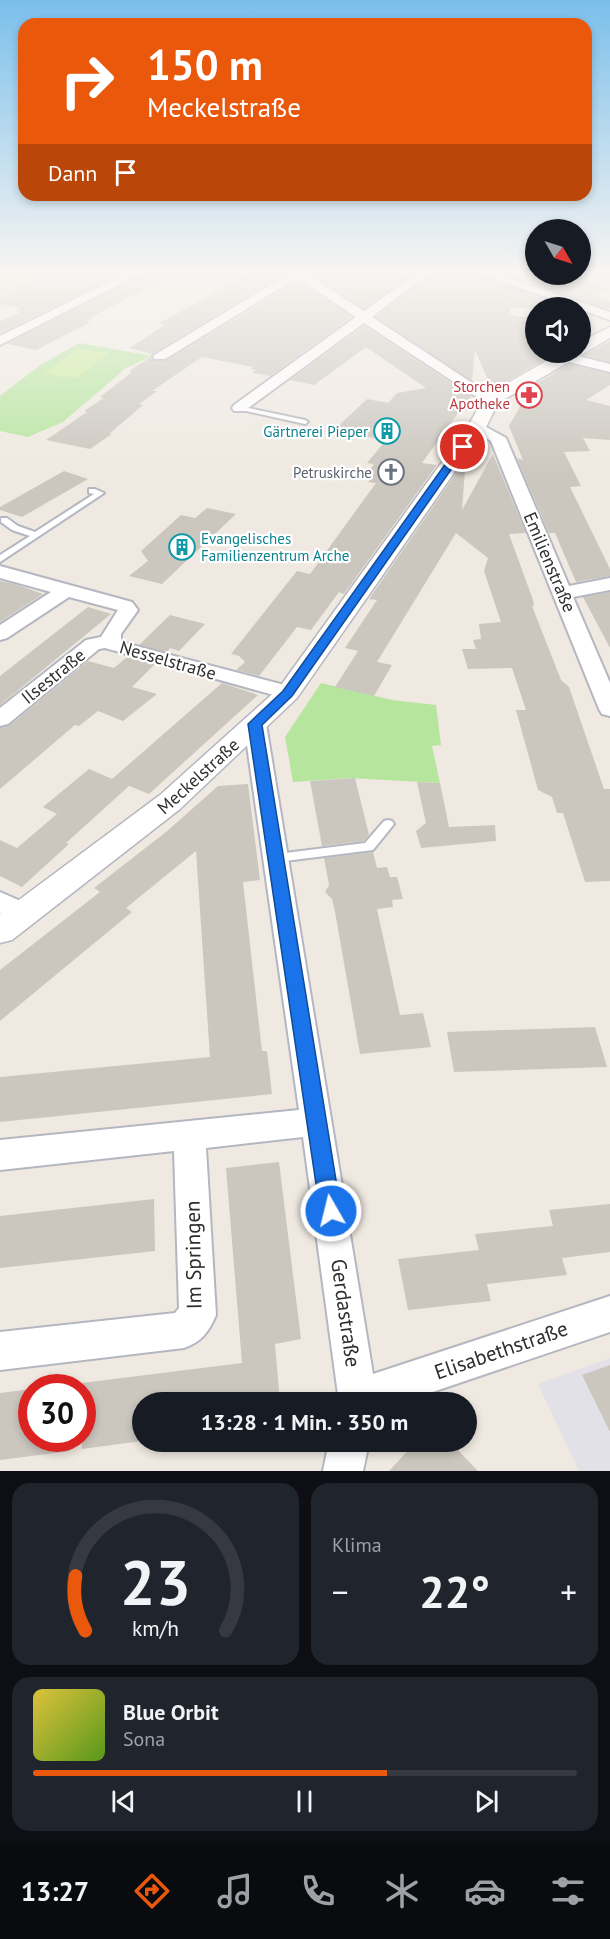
<!DOCTYPE html>
<html lang="de">
<head>
<meta charset="utf-8">
<style>
	:root { --surface:#171b24; --page:#20242c; --text:#f1f3f6; --muted:#9ea1a6; --line:#363941; --accent:#ea580c }
	body { margin:0; font-family:"PT Sans",sans-serif; background:var(--page); color:var(--text); height:100vh; display:flex; flex-direction:column; font-size:22px; white-space:nowrap }
	* { box-sizing:border-box; margin:0 }
	p { font-size:20px; color:var(--muted) }
	.icon { flex:none; width:33px; height:33px; fill:none; stroke:currentColor; stroke-width:2; stroke-linecap:round; stroke-linejoin:round }
	.map { position:relative; height:1471px; overflow:hidden }
	.drawer { display:flex; flex-direction:column; gap:12px; padding:12px; background:#0d0f14; flex:1 }
	.drawer>* { flex:none }
	.hud { position:absolute; left:18px; top:18px; width:574px; height:183px; border-radius:18px; box-shadow:0 3px 9px #0003; background:#ea580c; color:#fff; overflow:hidden }
	.needle { width:39px; rotate:129deg }
	.tools { position:absolute; left:525px; top:219px; display:grid; gap:12px }
	.tools a { display:grid; place-items:center; width:66px; height:66px; border-radius:50%; background:var(--surface); box-shadow:0 3px 9px #0003; font-size:30px }
	.speed { position:absolute; left:18px; top:1374px; display:flex; gap:12px; font-size:30px; font-weight:700; text-align:center }
	.speed>* { display:grid; place-content:center; width:78px; height:78px; border-radius:50%; background:var(--surface); box-shadow:0 3px 9px #0003; line-height:1 }
	.speed .limit { border:9px solid #d22; background:#fff; color:#111 }
	.pin { position:absolute; display:grid; place-items:center; width:51px; height:51px; color:#fff; margin:-26px; border:3px solid #fff; border-radius:50%; box-shadow:0 2px 6px #0007 }
	.me { position:absolute; width:66px; margin:-33px; rotate:352deg; stroke-linejoin:round; filter:drop-shadow(0 0 4px #0008) }
	.turn { display:flex; align-items:center; gap:21px; height:126px; padding:0 30px; font-size:27px }
	.turn .icon { width:78px; height:78px; stroke-width:2.5 }
	.turn b { display:block; font-size:42px; line-height:51px }
	.then { display:flex; align-items:center; height:57px; padding:0 30px; background:#0003; gap:12px; font-size:22px }
	.big { font-size:45px; font-weight:800; line-height:1.1 }
	.drawer .tile { flex:1; display:flex; flex-direction:column; justify-content:center; gap:9px; min-width:0; padding:0 21px; border-radius:18px; background:var(--page) }
	.drawer .dial { align-items:center; gap:0 }
	.dial svg { height:156px; overflow:visible; fill:none; stroke:var(--line); stroke-width:7; stroke-linecap:round; text-anchor:middle }
	.dial text { fill:var(--text); stroke:none }
	.song { display:flex; align-items:center; gap:18px }
	.cover { width:72px; height:72px; border-radius:9px; background:linear-gradient(135deg,hsl(50 70% 55%),hsl(90 70% 35%)) }
	.played { height:6px; border-radius:3px; background:linear-gradient(90deg,var(--accent) 65%,var(--line) 65%) }
	.keys { display:flex; justify-content:space-around; direction:ltr }
	.heat { display:flex; justify-content:space-between; align-items:center; font-size:33px; direction:ltr }
	.drawer .tiles { flex:1; display:grid; gap:12px; grid-template-columns:1fr 1fr }
	.tile:last-child { grid-column:span 2 }
	.trip { position:absolute; left:132px; top:1392px; width:345px; height:60px; border-radius:30px; background:var(--surface); box-shadow:0 3px 9px #0003; font-weight:800; line-height:60px; text-align:center }
	.tab-bar { display:flex; height:96px; justify-content:space-around; align-items:center; background:#090b0e; color:var(--muted) }
	.tab-bar .icon { width:42px; height:42px }
	.tab-bar .on { color:var(--accent) }
	.tab-bar b { font-size:27px; color:var(--text) }
	.map>svg:first-child { display:block }
	.industrial { fill:#e3e1e8 }
	.green { fill:#b6e59e }
	.pitch { fill:#c9ec9a }
	.building { fill:#cbc7bf }
	.lines { fill:none; stroke-linecap:round; stroke-linejoin:round }
	.service-casing { stroke:#b4b7c1; stroke-width:4 }
	.minor-casing { stroke:#b4b7c1; stroke-width:4 }
	.tertiary-casing { stroke:#b4b7c1; stroke-width:3 }
	.service { fill:#fff; fill-rule:evenodd }
	.minor { fill:#fff; fill-rule:evenodd }
	.tertiary { fill:#fff; fill-rule:evenodd }
	.route { fill:#1a73e8; stroke:#114b97; stroke-width:1.5 }
	.labels { text-anchor:middle; dominant-baseline:central; stroke-width:4.5; stroke-linejoin:round; paint-order:stroke }
	.far-health-label { font-size:15px; fill:#be3a42; stroke:#fff; text-anchor:end }
	.far-culture-label { font-size:15px; fill:#0d838f; stroke:#fff; text-anchor:end }
	.far-worship-label { font-size:15px; fill:#5b616d; stroke:#fff; text-anchor:end }
	.street-label { font-size:18px; fill:#2e2e2e; stroke:#fff }
	.near-street-label { font-size:21px; fill:#2e2e2e; stroke:#fff }
</style>
</head>
<body>
<div class="map">
<svg width="610" height="1471" viewBox="0 0 610 1471">
	<rect width="100%" height="100%" fill="#efe9e1"/>
	<path class="industrial" d="M610,1358V1471H579L538,1384Z"/>
	<path class="green" d="M0,271H61L0,295Z
		M79,343L152,356L126,368L63,422L28,437L0,431V396L39,366Z
		M321,683L392,700L436,705L441,745L432,746L440,783L350,778L293,782L285,737Z"/>
	<path class="pitch" d="M77,349L109,353L77,378L44,374Z"/>
	<path class="building" d="M28,271H127L0,333V321L21,312L15,311L21,308L0,304V297L27,284Z
		M147,271H182L91,317L93,318L86,321L91,322L36,350L7,344Z
		M253,271L287,272L152,354L129,348L165,325L158,324Z
		M306,271H417L364,308Z
		M434,271H471L568,308H510L509,314L536,320V352H557L499,386L491,387L475,350L472,381L376,317Z
		M495,271H536V274H580L609,291L592,295L610,301V308H604Z
		M297,281L352,317L270,376L252,373L256,370L251,369L253,367L202,357L152,391H157L139,404L143,405L109,434H112L90,449L46,440L87,412L84,411L104,398L100,397L132,372L129,371L151,357L155,361H166Z
		M364,326L471,396L470,410L461,409L427,456L422,463L437,465L344,594L339,592L311,630L297,627L259,676L236,670L245,662L239,656L231,654L297,571L310,574L376,483L368,482L373,476L366,475L374,464L367,463L386,440L333,431L367,399L388,403L397,393L426,388L366,347L314,385L290,380Z
		M610,341V362L585,355Z
		M569,364L610,374V385L586,400L610,406V440L583,438L590,451L564,452L581,486L570,487L610,569V576L576,582L555,533H549L517,458L523,460L509,426L531,387Z
		M493,454L526,533L509,534L533,600L534,606H532L561,680L569,687L604,789H610V881L585,882L563,813H557L552,797L538,790L516,710H526L512,668L468,669L462,649H476L473,640L481,639L479,624L501,622L484,571L488,558L456,533L377,662L392,665L374,696L335,687L358,651L345,648L377,600L369,599L459,469L465,470L462,510Z
		M64,471L88,479L22,517L0,510V507Z
		M207,508L236,514L162,584L129,576L148,561L141,551L181,515L195,518Z
		M0,581L15,584L43,594L0,622Z
		M610,592V648L583,597Z
		M88,607L111,614L0,705V676Z
		M170,615L205,624L179,651L170,648L167,652L139,645Z
		M127,657L155,664L132,687L157,694L123,721L98,711L79,726L75,725L0,789V728L9,726L88,661L114,668Z
		M222,683L258,695L149,794L112,779Z
		M89,769L129,786L66,843L69,844L22,887L0,876V840L17,848L57,814L43,807Z
		M355,778L369,835L364,841L322,846L310,781Z
		M417,782L440,783L449,827L495,825L496,841L421,848L416,831L426,823Z
		M248,784L260,880L243,882L262,1051H267L272,1094L0,1122V1077L210,1057L196,851L126,908L132,912L0,1021V970L100,892L94,888L166,832L218,786Z
		M373,852L377,868L387,867L390,877H397L403,899L392,900L393,907L377,909L400,1015L423,1013L431,1047L360,1054L335,912L332,899L325,892L329,885L324,858Z
		M595,1027L607,1067L454,1072L447,1032Z
		M279,1162L301,1339L275,1344L280,1402H142V1441L82,1449V1383L242,1363L226,1168Z
		M154,1199L155,1251L0,1268V1216Z
		M610,1204V1252L562,1258L567,1275L487,1284L491,1301L408,1310L398,1259L479,1250L475,1234L553,1226L549,1210Z
		M610,1365V1432L582,1375Z
		M32,1389V1438H69L70,1451L0,1460V1393Z
		M416,1442H450L478,1471H389Z"/>
	<g class="lines">
		<g class="service-casing">
			<path id="service" d="M239,406L305,420L308,422L305,424L237,409V407Z
				M89,489H95L104,493L0,562V555L30,536L12,530L1,522V518H7L18,526L35,532L94,494L89,493Z
				M388,820L392,821L394,824L373,850L277,862L273,861L271,858L273,855L277,854L365,843L384,821Z"/>
		</g>
		<g class="minor-casing">
			<path id="minor" d="M131,271H145L0,345V336Z
				M289,271H302L364,311L420,271H432L372,317L498,400L496,403H486L364,323L244,411H234L232,408L234,405L356,317L297,278L165,359H155L153,356L290,273Z
				M473,271H489L610,312V320Z
				M566,353L610,364V372L561,360L559,357L561,354Z
				M477,422L506,438L569,586L610,578V590L573,597L610,683V716L602,714L599,709L491,441L469,427Z
				M0,566L132,602L138,610L121,634V642L296,688L299,693L296,698L288,699L105,648L99,649L8,724L0,726V708L86,640L101,637L118,610L69,597L7,638L0,640V625L51,592L0,578Z
				M255,717L263,719L266,724L373,1374L610,1296V1332L403,1402H339L303,1137L206,1148L216,1315C209,1332 201,1342 184,1348L0,1370V1332L175,1313L179,1308L174,1151L0,1170V1140L299,1110L244,724L247,719Z
				M0,892L32,906L36,913L32,920L23,923L0,913Z
				M329,1442H369L363,1471H323Z"/>
		</g>
		<g class="tertiary-casing">
			<path id="tertiary" d="M610,327V338L498,403L486,427L297,698L180,809L12,940L0,943V914L160,795L279,688L468,426L485,396L562,352H580V342Z"/>
		</g>
		<use href="#service" class="service"/>
		<use href="#minor" class="minor"/>
		<use href="#tertiary" class="tertiary"/>
	</g>
	<linearGradient id="sky" x2="0" y2="1"><stop stop-color="#7abfeb"/><stop offset="0.57" stop-color="#f8f5f2"/><stop offset="1" stop-color="#f8f5f2" stop-opacity="0"/></linearGradient>
	<rect width="610" height="477" fill="url(#sky)"/>
	<path class="route" d="M463,444L467,447L292,696L262,725L341,1211L338,1218L331,1221L323,1218L320,1211L248,724L283,691L459,445Z"/>
	<defs>
		<g id="pharmacy-ring" transform="scale(1.35)"><circle r="9.5" fill="#fff" stroke="#e0444e" stroke-width="1.5"/><path d="M-2-6h4v4h4v4h-4v4h-4v-4h-4v-4h4Z" fill="#e0444e"/></g>
		<g id="building-ring" transform="scale(1.35)"><circle r="9.5" fill="#fff" stroke="#0f9aa8" stroke-width="1.5"/><path d="M-4-6H4V6H1V3H-1V6H-4ZM-2.5-4.3h1.7v1.8h-1.7ZM.8-4.3h1.7v1.8H.8ZM-2.5-1h1.7V.8h-1.7ZM.8-1h1.7V.8H.8Z" fill="#0f9aa8"/></g>
		<g id="church-ring" transform="scale(1.35)"><circle r="9.5" fill="#fff" stroke="#6b7280" stroke-width="1.5"/><path d="M-1.2-6h2.4v3.5h3.3v2.4h-3.3V6h-2.4V-.1h-3.3v-2.4h3.3Z" fill="#6b7280"/></g>
	</defs>
	<g fill-rule="evenodd">
		<use href="#pharmacy-ring" x="529" y="395"/>
		<use href="#building-ring" x="387" y="431"/>
		<use href="#church-ring" x="391" y="472"/>
		<use href="#building-ring" x="182" y="547"/>
	</g>
	<g class="labels">
		<g class="far-health-label">
			<text x="510" y="386">Storchen<tspan x="510" dy="17">Apotheke</tspan></text>
		</g>
		<g class="far-culture-label">
			<text x="368" y="431">Gärtnerei Pieper</text>
			<text x="201" y="538" text-anchor="start">Evangelisches<tspan x="201" dy="17">Familienzentrum Arche</tspan></text>
		</g>
		<g class="far-worship-label">
			<text x="372" y="472">Petruskirche</text>
		</g>
		<g class="street-label">
			<text transform="translate(550 562) rotate(67)">Emilienstraße</text>
			<text transform="translate(168 660) rotate(16)">Nesselstraße</text>
			<text transform="translate(53 676) rotate(-39)">Ilsestraße</text>
			<text transform="translate(198 776) rotate(-42)">Meckelstraße</text>
		</g>
		<g class="near-street-label">
			<text transform="translate(193 1255) rotate(-91)">Im Springen</text>
			<text transform="translate(346 1313) rotate(82)">Gerdastraße</text>
			<text transform="translate(501 1350) rotate(-19)">Elisabethstraße</text>
		</g>
	</g>
</svg>
<div class="tools">
<a><svg class="needle" viewBox="-14 -14 28 28"><path d="M0-13l5 13h-10z" fill="#e53935"/><path d="M0 13l5-13h-10z" fill="#9ea1a6"/></svg></a>
<a><svg class="icon" aria-label="sound" viewBox="0 0 24 24"><path d="M4 9h4l5-4v14l-5-4H4zM17 9q2 3 0 6"/></svg></a>
</div>
<div class="speed"><div class="limit">30</div></div>
<div class="pin" style="left:463px;top:447px;background:#d93025"><svg class="icon" aria-label="arrive" viewBox="0 0 24 24"><path d="M6 21V4h12l-3 4 3 4H6"/></svg></div>
<svg class="me" style="left:331px;top:1211px" viewBox="-20 -20 40 40"><circle r="17" fill="#1a73e8" stroke="#fff" stroke-width="3"/><path d="M0-11L8 9 0 5-8 9z" fill="#fff"/></svg>
<div class="trip">13:28 · 1 Min. · 350 m</div>
<div class="hud">
<div class="turn"><svg class="icon" aria-label="right" viewBox="0 0 24 24"><path d="M7 20v-9h11M14 6l5 5-5 5"/></svg><div><b>150 m</b>Meckelstraße</div></div>
<div class="then">Dann<svg class="icon" aria-label="arrive" viewBox="0 0 24 24"><path d="M6 21V4h12l-3 4 3 4H6"/></svg></div>
</div>
</div>
<section class="drawer">
<div class="tiles">
<div class="tile dial"><svg viewBox="0 0 100 80">
<path d="M14 69A42 42 0 1 1 86 69"/>
<path d="M14 69A42 42 0 0 1 9 41" stroke="#ea580c"/>
<text x="50" y="56" font-size="32" font-weight="700">23</text>
<text x="50" y="72" font-size="11">km/h</text>
</svg></div>
<div class="tile"><p>Klima</p>
<div class="heat"><a>−</a><b class="big">22°</b><a>+</a></div>
</div>
<div class="tile">
<div class="song"><i class="cover"></i><div><b>Blue Orbit</b><p>Sona</p></div></div>
<div class="played"></div>
<div class="keys"><svg class="icon" aria-label="previous" viewBox="0 0 24 24"><path d="M18 5L8 12l10 7zM5 5v14"/></svg><svg class="icon" aria-label="pause" viewBox="0 0 24 24"><path d="M8 5v14M16 5v14"/></svg><svg class="icon" aria-label="next" viewBox="0 0 24 24"><path d="M6 5l10 7-10 7zM19 5v14"/></svg></div>
</div>
</div>
</section>
<nav class="tab-bar">
<b>13:27</b>
<svg class="icon on" aria-label="directions" viewBox="0 0 24 24"><path d="M12 3l9 9-9 9-9-9zM9 14v-3h6M13 9l2 2-2 2"/></svg>
<svg class="icon" aria-label="music" viewBox="0 0 24 24"><path d="M9 18V5l10-2v13"/><circle cx="6" cy="18" r="3"/><circle cx="16" cy="16" r="3"/></svg>
<svg class="icon" aria-label="phone" viewBox="0 0 24 24"><path d="M5 4h4l2 5-3 2q2 4 5 5l2-3 5 2v4C11 20 4 13 5 4z"/></svg>
<svg class="icon" aria-label="climate" viewBox="0 0 24 24"><path d="M12 3v18M4 7l16 10M4 17L20 7"/></svg>
<svg class="icon" aria-label="car" viewBox="0 0 24 24"><path d="M5 17H2v-5l4-1 3-4h7l3 4 3 1v5h-3M9 17h6M6 11h13"/><circle cx="7" cy="17" r="2"/><circle cx="17" cy="17" r="2"/></svg>
<svg class="icon" aria-label="filters" viewBox="0 0 24 24"><path d="M4 7h16M4 17h16"/><circle cx="9" cy="7" r="2"/><circle cx="15" cy="17" r="2"/></svg>
</nav>
</body>
</html>
